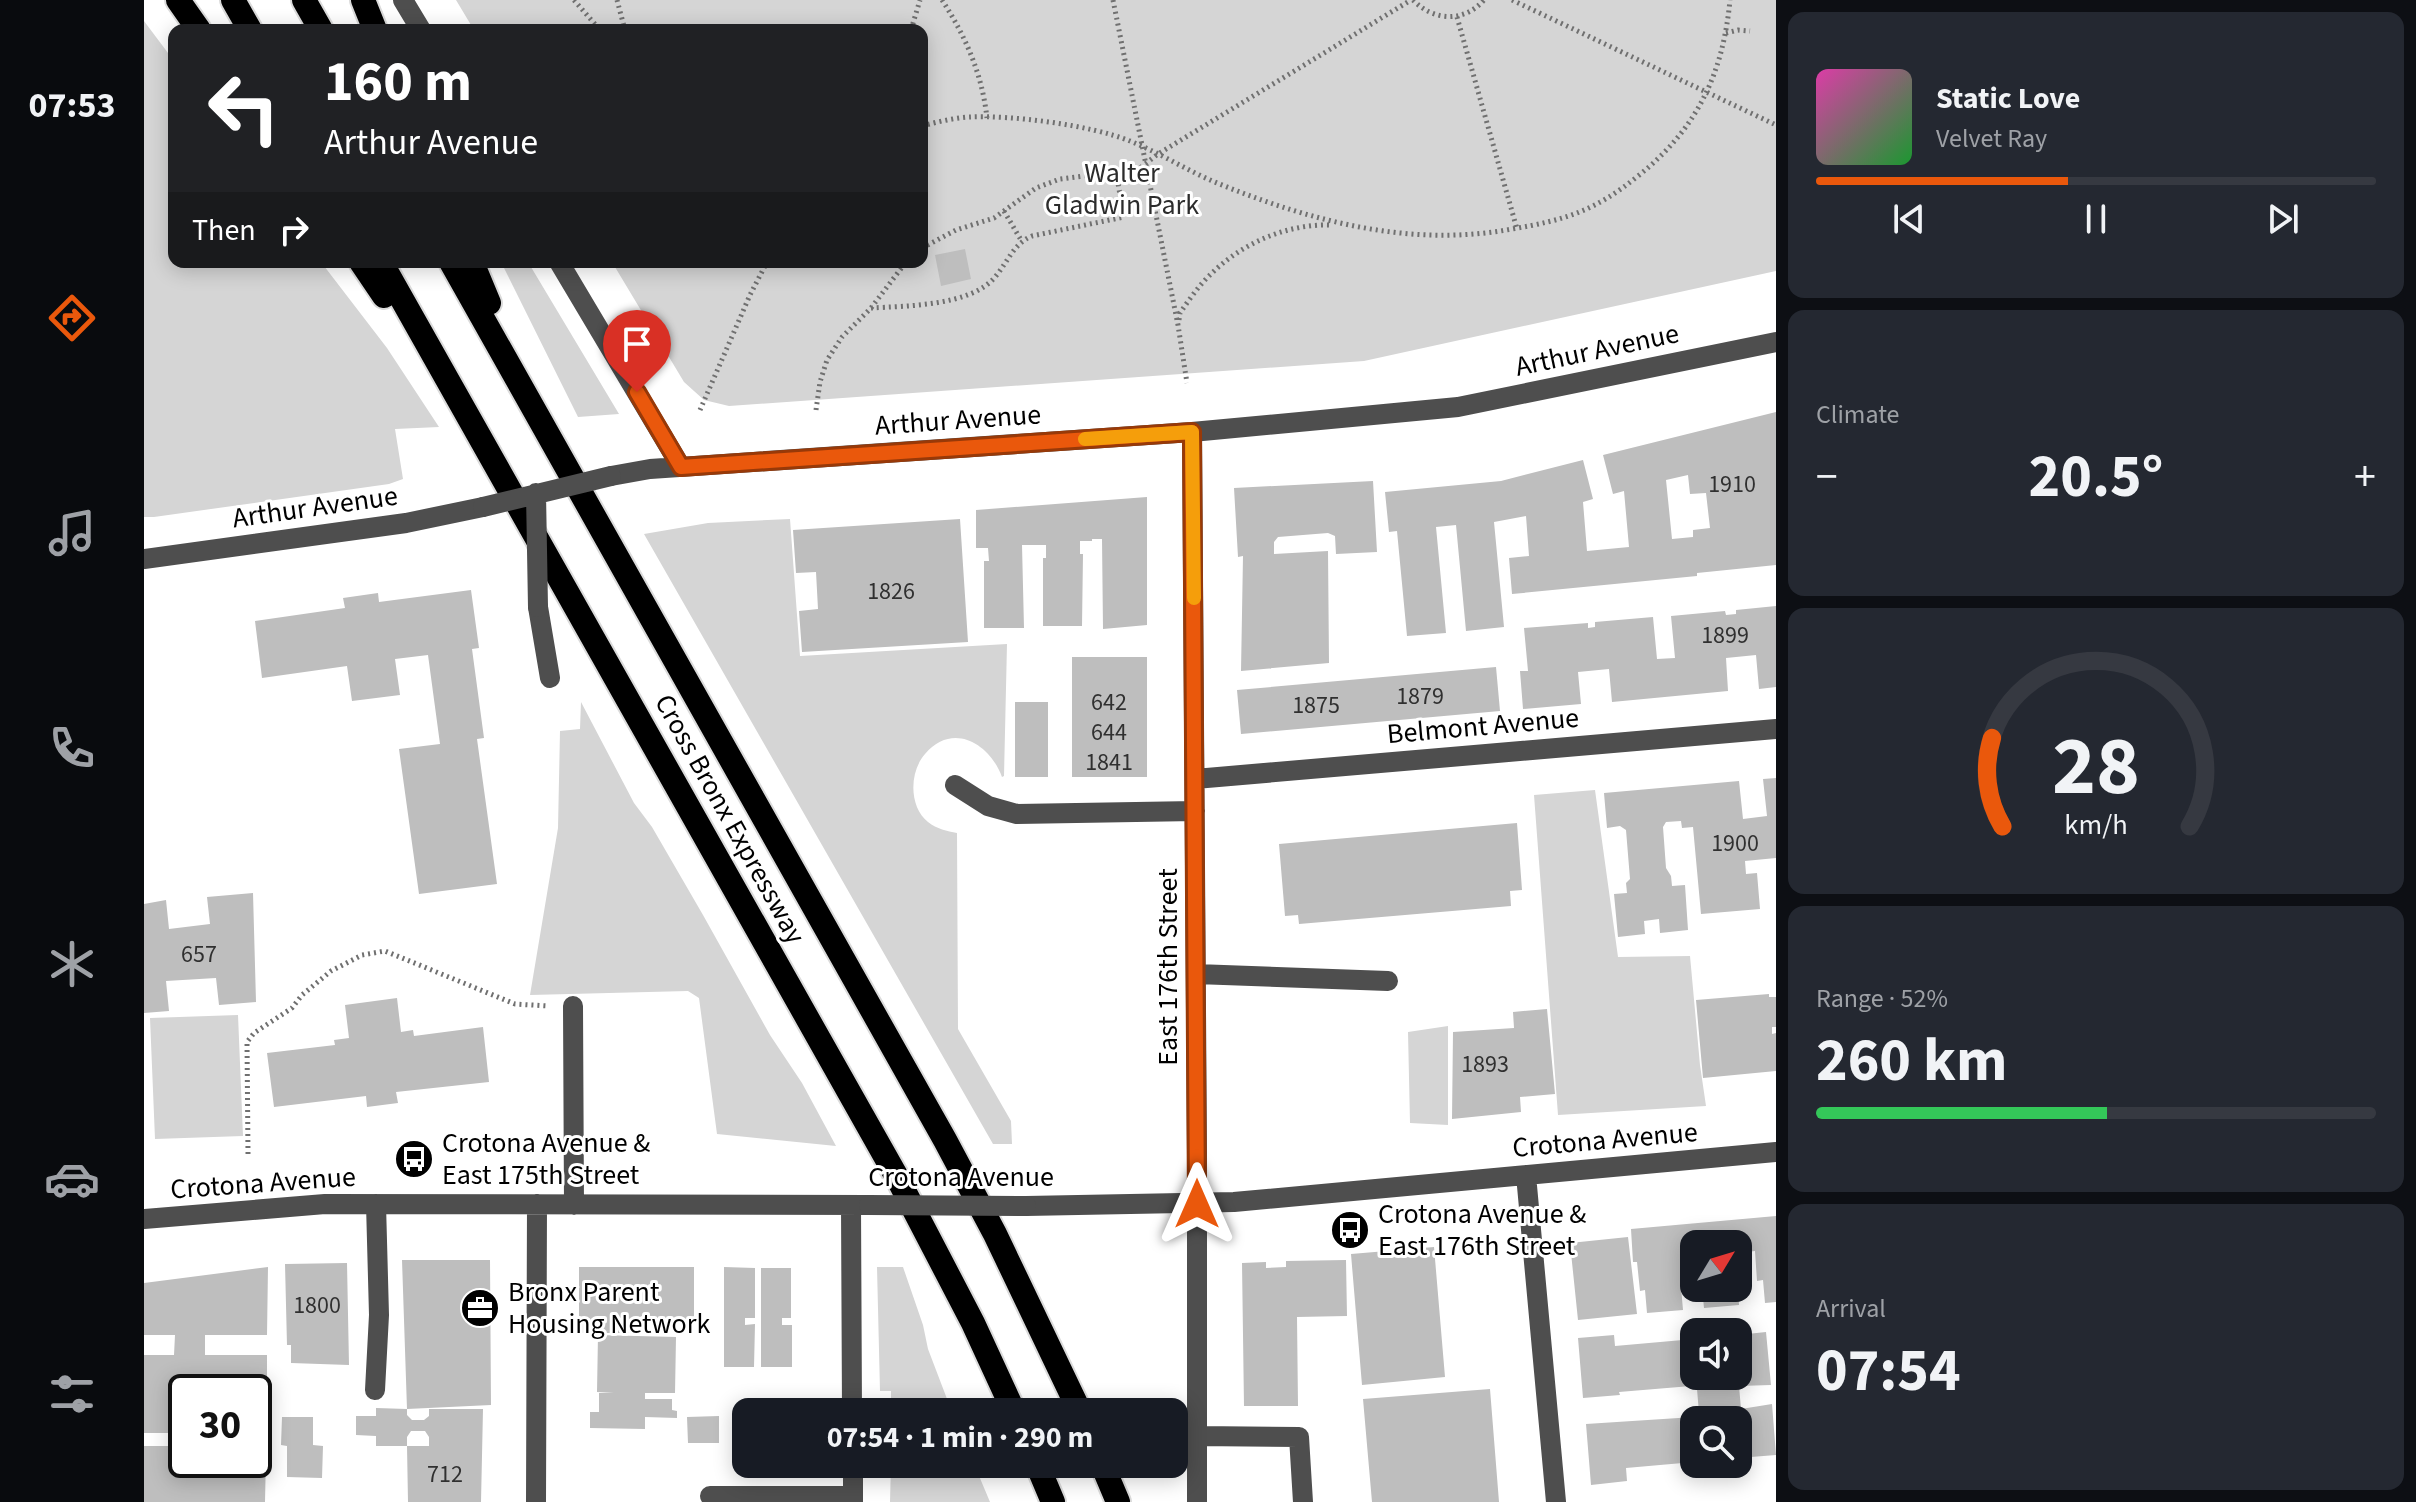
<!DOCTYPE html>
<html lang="en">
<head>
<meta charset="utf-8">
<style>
	:root { --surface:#171b24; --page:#242831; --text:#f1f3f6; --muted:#9ea1a6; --line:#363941; --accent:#ea580c }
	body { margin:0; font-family:"Source Sans 3",sans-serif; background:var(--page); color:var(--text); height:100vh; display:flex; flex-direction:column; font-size:30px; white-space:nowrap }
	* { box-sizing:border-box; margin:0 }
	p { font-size:26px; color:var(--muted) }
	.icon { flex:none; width:44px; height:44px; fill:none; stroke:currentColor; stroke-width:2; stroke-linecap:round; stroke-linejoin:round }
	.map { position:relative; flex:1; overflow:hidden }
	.panel { display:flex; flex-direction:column; gap:12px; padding:12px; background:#0d0f14; width:640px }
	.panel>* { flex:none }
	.top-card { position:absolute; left:24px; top:24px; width:760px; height:244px; border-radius:16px; box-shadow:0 4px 20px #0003; background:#202124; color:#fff; overflow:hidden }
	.needle { width:52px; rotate:52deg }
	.buttons { position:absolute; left:1536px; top:1230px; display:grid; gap:16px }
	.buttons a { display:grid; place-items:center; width:72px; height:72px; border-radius:16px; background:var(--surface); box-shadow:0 4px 20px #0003; font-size:40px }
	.speed { position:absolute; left:24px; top:1374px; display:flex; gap:16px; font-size:40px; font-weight:700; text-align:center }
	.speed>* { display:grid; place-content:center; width:104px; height:104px; border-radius:50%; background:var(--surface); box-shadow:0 4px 20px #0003; line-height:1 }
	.speed .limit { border:4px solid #111; border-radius:12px; background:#fff; color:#111 }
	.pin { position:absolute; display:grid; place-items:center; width:68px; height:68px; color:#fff; margin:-82px -34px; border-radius:50% 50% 50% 0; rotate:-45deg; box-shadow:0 0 8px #0007 }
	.pin .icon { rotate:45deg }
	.me { position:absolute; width:88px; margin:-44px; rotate:0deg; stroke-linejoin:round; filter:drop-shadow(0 0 6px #0008) }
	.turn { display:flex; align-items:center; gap:28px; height:168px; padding:0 24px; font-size:36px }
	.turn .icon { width:104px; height:104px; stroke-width:2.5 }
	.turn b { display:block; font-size:56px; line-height:68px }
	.then { display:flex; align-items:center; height:76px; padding:0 24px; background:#0003; gap:16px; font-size:30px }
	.big { font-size:60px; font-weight:700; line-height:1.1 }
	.panel .tile { flex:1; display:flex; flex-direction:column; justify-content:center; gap:12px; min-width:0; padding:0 28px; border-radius:16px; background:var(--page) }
	.panel .dial { align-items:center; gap:0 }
	.dial svg { height:208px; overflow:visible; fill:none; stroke:var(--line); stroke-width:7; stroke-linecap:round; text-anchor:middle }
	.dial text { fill:var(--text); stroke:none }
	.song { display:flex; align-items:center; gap:24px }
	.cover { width:96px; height:96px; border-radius:12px; background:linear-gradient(135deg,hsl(320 70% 55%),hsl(130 70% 35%)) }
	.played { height:8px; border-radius:4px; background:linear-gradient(90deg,var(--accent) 45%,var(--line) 45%) }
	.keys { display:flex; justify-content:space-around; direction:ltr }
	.heat { display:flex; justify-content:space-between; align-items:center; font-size:44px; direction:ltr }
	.charge { height:12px; border-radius:6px; background:linear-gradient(90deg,#34c759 52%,var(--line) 0) }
	.trip { position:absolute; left:588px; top:1398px; width:456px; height:80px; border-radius:16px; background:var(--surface); box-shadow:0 4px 20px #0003; font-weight:700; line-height:80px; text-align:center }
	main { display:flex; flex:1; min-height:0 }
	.tab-bar { display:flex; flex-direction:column; width:144px; justify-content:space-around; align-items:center; background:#090b0e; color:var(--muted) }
	.tab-bar .icon { width:56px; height:56px }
	.tab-bar .active { color:var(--accent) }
	.tab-bar b { font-size:36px; color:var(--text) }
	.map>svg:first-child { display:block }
	.green { fill:#d5d5d5 }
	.building { fill:#bebebe; fill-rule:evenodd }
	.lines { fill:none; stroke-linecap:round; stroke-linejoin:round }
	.highway-casing { stroke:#dbdbdb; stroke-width:28 }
	.path { stroke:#707070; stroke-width:5; stroke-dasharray:2 4; stroke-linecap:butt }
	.minor { stroke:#4e4e4e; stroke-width:20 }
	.highway { stroke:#000; stroke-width:24 }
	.minor-bridge { stroke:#4e4e4e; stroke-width:20 }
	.route-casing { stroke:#983908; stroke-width:20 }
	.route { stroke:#ea580c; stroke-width:14 }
	.slow { stroke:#f59e0b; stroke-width:14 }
	.labels { text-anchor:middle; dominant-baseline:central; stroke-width:6; stroke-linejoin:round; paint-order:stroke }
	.number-label { font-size:24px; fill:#303030 }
	.park-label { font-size:28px; fill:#2c2c2c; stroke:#fff }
	.street-label { font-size:28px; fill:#000; stroke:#fff }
	.poi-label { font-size:28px; fill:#000; stroke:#fff; text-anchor:start }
</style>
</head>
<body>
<main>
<nav class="tab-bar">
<b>07:53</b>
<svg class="icon active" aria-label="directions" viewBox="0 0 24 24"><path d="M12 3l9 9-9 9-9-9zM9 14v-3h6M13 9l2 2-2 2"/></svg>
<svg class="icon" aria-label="music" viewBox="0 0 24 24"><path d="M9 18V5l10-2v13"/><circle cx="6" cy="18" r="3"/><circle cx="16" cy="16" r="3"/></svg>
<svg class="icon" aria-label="phone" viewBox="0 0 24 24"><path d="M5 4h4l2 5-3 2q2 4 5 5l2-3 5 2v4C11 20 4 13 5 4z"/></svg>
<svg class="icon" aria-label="climate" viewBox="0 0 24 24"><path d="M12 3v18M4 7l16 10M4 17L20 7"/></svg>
<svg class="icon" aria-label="car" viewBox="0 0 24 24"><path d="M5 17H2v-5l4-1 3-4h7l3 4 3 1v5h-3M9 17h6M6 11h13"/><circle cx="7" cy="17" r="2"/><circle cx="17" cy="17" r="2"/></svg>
<svg class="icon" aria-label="filters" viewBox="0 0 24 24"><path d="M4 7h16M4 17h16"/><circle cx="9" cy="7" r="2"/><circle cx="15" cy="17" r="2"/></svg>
</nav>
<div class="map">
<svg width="1632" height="1502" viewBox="0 0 1632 1502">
	<rect width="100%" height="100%" fill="#fff"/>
	<path class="green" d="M312,0H1632V271L1220,361L585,406L560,400L540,382L468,262H778V30H330Z
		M0,21L30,61V262H177L243,348L295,427L251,429L259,479L245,484L10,517H0Z
		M357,262H384L475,414L434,417Z
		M646,519L656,656L863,644L860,776L858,777C846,744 809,721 781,754C765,772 765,807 784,822C793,829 803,831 813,833L814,1029L867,1121L868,1144H849L500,534L564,523Z
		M437,702L490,803L508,827L559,915L626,1035L658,1083L692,1146L573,1134L555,998L544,991L386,995L414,828L416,731L436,729Z
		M1451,790L1474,957L1546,956L1556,1065L1562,1106L1414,1115L1390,795Z
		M94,1015L99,1136L11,1139L6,1018Z
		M1304,1026V1125L1266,1123L1264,1032Z
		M733,1267H759L779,1325L784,1349L808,1412H747V1391H736Z
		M747,1464H830L846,1502H746Z"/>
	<path class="building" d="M821,249L827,279L797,286L791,255Z
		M1632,412V565L1553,573V576L1368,594L1365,558L1385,556L1382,516L1350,522L1360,627L1322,631L1312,525L1292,527L1302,633L1263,636L1253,531L1245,532L1241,492L1357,481L1439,460L1449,499L1439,502L1443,551L1485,547L1480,491L1469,494L1459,455ZM1544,475L1546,494L1562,493L1566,528L1549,530V537L1528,539L1522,480Z
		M1229,481L1233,552L1192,554L1191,536L1184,533L1134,537L1130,542V554L1184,551L1185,663L1097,671L1099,556L1094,557L1090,488Z
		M1003,497V625L959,629L958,539H948V541H936V554H939L938,626H899V558H902V545H878L880,628H840V561H845L844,548H832V510Z
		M816,519L824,642L658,652L655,611L674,609L672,572L652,573L649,530Z
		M327,590L335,648L328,649L340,738L333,739L353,884L275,894L255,749L296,744L284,655L251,659L256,695L208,701L203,666L118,678L111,621L201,608L199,598L234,593L235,602Z
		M1632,606V687L1615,689L1612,655L1582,658L1584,691L1468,702L1465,669L1434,672L1437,704L1379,709L1376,671H1384L1380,628L1444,623V628L1451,627V622L1509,617L1513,659L1531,658L1527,616L1581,611L1582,615L1592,614V610Z
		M928,657H1003V777H928Z
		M1352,667L1356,711L1097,734L1093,690Z
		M871,702H904V777H871Z
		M1632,778V858L1601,861L1602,874L1613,873L1616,909L1557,914L1549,827L1538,828L1537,821L1522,822L1519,827L1522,868L1527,876L1528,886L1541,885L1544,930L1516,933L1515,919L1500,921L1501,934L1474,937L1470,894L1483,893L1482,883L1486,879L1482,830L1476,826L1463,828L1460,793L1595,781L1599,819L1623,816L1619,779Z
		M1373,823L1378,890L1366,891L1367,906L1155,924L1154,915L1141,916L1135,844Z
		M109,893L112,1002L75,1005L72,978L22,981L25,1011L0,1013V904L22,900L25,929L66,924L63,897Z
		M1625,994V997H1632V1027H1628V1034L1632,1033V1071L1559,1078L1552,1000Z
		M253,998L257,1032L269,1030L270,1036L339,1027L345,1082L252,1092L254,1103L223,1107L222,1096L130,1107L123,1053L191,1045L190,1040L205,1038L201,1005Z
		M1403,1009L1411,1094L1376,1097L1377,1112L1308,1119L1309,1032L1370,1028L1369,1012Z
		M1632,1216V1302L1621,1303L1619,1280L1613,1281L1611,1251L1594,1253V1244H1550V1257L1539,1258L1542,1287H1537L1539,1310L1503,1313L1501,1290L1496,1291L1493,1262H1489L1487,1229Z
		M1484,1237L1493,1314L1434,1320L1426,1243Z
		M1290,1247L1301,1377L1218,1385L1207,1254Z
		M258,1260H346L347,1405L263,1409Z
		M1202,1260L1203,1316L1153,1317L1154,1406H1100L1098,1263L1122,1262V1268L1142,1267V1261Z
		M203,1263L205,1365L147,1363V1345H143L141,1264Z
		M124,1267L123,1335H61V1355H123V1398H110V1392H42V1398H32V1409H42V1433H0V1355H30L31,1335H0V1283Z
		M435,1267H550V1323H502V1333H435Z
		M580,1267L611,1268V1318H601V1325L611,1324L610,1367H580Z
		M617,1268H647V1318H638V1325H648V1367H617Z
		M1558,1288H1594L1595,1305L1560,1308Z
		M1622,1332L1627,1385L1595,1386L1597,1409L1628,1404L1632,1455L1594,1458V1420H1550V1462L1482,1468L1483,1481L1447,1485L1442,1424L1550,1417L1555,1413L1553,1389L1547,1386L1475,1392L1476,1395L1439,1398L1434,1338L1470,1335L1471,1346L1550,1339V1376H1594V1335Z
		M454,1335L532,1337L531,1393H501V1399H528V1410L533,1411V1418L501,1417V1429L446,1428V1412H455V1393H470L453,1392Z
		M1346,1389L1355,1502H1228L1219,1399Z
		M232,1408L263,1409V1415L268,1420H280L285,1416V1409H339L337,1502H264L263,1446H232V1436L212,1435V1416H232ZM267,1431H281L285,1437V1446H263V1437Z
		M575,1416V1443H544L543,1417Z
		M138,1417H169V1445L179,1446L178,1478L143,1477V1446L137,1445Z
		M0,1446H35V1454L42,1455V1460H110V1455H122L121,1502H0Z"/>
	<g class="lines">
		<g class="highway-casing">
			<path id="highway" d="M34,0L55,30
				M89,0L106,30
				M160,0L177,30
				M219,0L231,30
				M217,262L240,296
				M237,262L754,1179L829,1323L870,1412
				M307,262L801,1140L851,1234L936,1412
				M328,262L345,303
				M893,1464L909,1502
				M958,1464L974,1502"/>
		</g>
		<path class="path" d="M430,0L456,30
			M473,0L481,30
			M798,0C822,37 838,74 843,118
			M969,0L1034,325L1043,383
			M1269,0C1289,21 1320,23 1340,0
			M1368,0L1632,125
			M1313,17L1373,229
			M767,30L776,0
			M1582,33L1594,30L1606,31
			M778,126C793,122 809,118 825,117C869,115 946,125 986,141C1016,153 1044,171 1073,183C1167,221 1266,248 1368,229C1421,220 1451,211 1494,176C1553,129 1579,74 1586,0
			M860,211L877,240
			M778,248L812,230L850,218L892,188L916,179L955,174L973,178L987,175L1014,154L1267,0
			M727,308C762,306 827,306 851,277C864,262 869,244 888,236L980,217L973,178
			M1035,320L1036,313C1045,300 1055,285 1067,274C1098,243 1143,224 1186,225
			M556,410L606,295L623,262
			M672,410L676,382L683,360L698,337L727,308L762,262
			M104,1154L103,1042L110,1033L148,1008L158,995L187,971L218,955L241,951L371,1004L404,1006"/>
		<path class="minor" d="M259,0L277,30
			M415,262L537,467
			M1048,432L1053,1153V1502
			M467,476L506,469L1048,432L1314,407L1632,342
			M0,559L262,523L339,507
			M394,607L406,678
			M1051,779L1632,729
			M811,785L844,806L873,814L1051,811
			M1052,974L1244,981
			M429,1006L430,1205
			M1382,1175L1412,1502
			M707,1205L708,1412
			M882,1206L1090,1202L1632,1152
			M0,1219L181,1204L725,1205
			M231,1390L235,1315L232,1204
			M1053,1436L1155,1437L1159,1502
			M709,1464V1502
			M566,1496H709
			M392,1502L393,1204"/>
		<use href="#highway" class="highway"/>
		<path class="minor-bridge" d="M392,493L394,607
			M339,507L467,476
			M725,1205L882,1206"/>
	</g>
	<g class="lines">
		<g class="route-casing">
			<path id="route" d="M493,392L537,467L1048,432L1053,1204"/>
		</g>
		<use href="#route" class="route"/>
		<path class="slow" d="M941,439L1048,432L1050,598"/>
	</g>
	<defs>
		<g id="bus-disc" transform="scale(2)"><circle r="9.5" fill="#000" stroke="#fff"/><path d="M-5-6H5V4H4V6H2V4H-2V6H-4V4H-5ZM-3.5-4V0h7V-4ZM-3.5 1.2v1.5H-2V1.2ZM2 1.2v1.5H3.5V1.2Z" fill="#fff"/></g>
		<g id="office-disc" transform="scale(2)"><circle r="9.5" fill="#000" stroke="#fff"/><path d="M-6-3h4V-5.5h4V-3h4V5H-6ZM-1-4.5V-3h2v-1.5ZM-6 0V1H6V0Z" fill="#fff"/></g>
	</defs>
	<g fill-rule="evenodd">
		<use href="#bus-disc" x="270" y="1159"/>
		<use href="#bus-disc" x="1206" y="1230"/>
		<use href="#office-disc" x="336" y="1308"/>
	</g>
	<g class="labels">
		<g class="number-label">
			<text x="1588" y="484">1910</text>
			<text x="747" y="591">1826</text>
			<text x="1581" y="635">1899</text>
			<text x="1276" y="696">1879</text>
			<text x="965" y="702">642</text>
			<text x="1172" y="705">1875</text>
			<text x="965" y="732">644</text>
			<text x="965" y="762">1841</text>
			<text x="1591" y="843">1900</text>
			<text x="55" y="954">657</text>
			<text x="1341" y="1064">1893</text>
			<text x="173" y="1305">1800</text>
			<text x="301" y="1474">712</text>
		</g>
		<g class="park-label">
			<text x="978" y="173">Walter<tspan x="978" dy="32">Gladwin Park</tspan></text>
		</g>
		<g class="street-label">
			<text transform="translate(1453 350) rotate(-12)">Arthur Avenue</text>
			<text transform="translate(814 420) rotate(-4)">Arthur Avenue</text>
			<text transform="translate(171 507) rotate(-8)">Arthur Avenue</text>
			<text transform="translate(1339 726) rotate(-5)">Belmont Avenue</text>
			<text transform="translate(586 819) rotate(61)">Cross Bronx Expressway</text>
			<text transform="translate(1024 967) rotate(-90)">East 176th Street</text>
			<text transform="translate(1461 1140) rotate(-5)">Crotona Avenue</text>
			<text x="817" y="1177">Crotona Avenue</text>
			<text transform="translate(119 1183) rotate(-4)">Crotona Avenue</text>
		</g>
		<g class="poi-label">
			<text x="298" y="1143">Crotona Avenue &amp;<tspan x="298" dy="32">East 175th Street</tspan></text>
			<text x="1234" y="1214">Crotona Avenue &amp;<tspan x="1234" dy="32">East 176th Street</tspan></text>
			<text x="364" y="1292">Bronx Parent<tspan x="364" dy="32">Housing Network</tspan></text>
		</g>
	</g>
</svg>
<div class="buttons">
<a><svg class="needle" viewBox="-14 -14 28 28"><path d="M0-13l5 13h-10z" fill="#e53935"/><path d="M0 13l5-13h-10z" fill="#9ea1a6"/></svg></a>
<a><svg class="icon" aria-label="sound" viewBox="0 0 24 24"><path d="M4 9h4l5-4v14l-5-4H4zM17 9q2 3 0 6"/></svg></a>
<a><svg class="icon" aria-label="search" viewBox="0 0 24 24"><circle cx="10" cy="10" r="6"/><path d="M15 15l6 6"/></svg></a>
</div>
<div class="speed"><div class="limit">30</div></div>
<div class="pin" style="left:493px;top:392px;background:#d93025"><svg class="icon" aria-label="arrive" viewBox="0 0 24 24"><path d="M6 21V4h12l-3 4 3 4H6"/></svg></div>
<svg class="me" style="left:1053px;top:1204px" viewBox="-20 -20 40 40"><path d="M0-17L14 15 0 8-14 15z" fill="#ea580c" stroke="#fff" stroke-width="4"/></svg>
<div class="trip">07:54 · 1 min · 290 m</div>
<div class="top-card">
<div class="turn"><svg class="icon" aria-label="left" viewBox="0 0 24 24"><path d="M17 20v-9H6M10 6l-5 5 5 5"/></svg><div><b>160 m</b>Arthur Avenue</div></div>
<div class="then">Then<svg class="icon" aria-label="right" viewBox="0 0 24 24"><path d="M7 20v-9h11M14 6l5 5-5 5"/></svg></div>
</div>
</div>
<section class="panel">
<div class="tile">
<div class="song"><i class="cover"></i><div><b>Static Love</b><p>Velvet Ray</p></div></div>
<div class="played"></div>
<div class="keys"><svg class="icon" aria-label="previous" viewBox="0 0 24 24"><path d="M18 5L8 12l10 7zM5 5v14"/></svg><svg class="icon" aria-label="pause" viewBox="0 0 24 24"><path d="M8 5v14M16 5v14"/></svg><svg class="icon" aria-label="next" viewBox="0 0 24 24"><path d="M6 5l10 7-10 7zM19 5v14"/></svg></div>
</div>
<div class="tile"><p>Climate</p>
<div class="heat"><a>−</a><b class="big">20.5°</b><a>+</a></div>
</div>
<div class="tile dial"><svg viewBox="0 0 100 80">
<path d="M14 69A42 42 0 1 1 86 69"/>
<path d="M14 69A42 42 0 0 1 10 35" stroke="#ea580c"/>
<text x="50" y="56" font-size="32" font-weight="700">28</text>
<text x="50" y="72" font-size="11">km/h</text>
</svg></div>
<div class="tile"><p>Range · 52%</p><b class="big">260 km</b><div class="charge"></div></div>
<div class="tile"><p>Arrival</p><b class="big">07:54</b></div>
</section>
</main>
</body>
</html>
